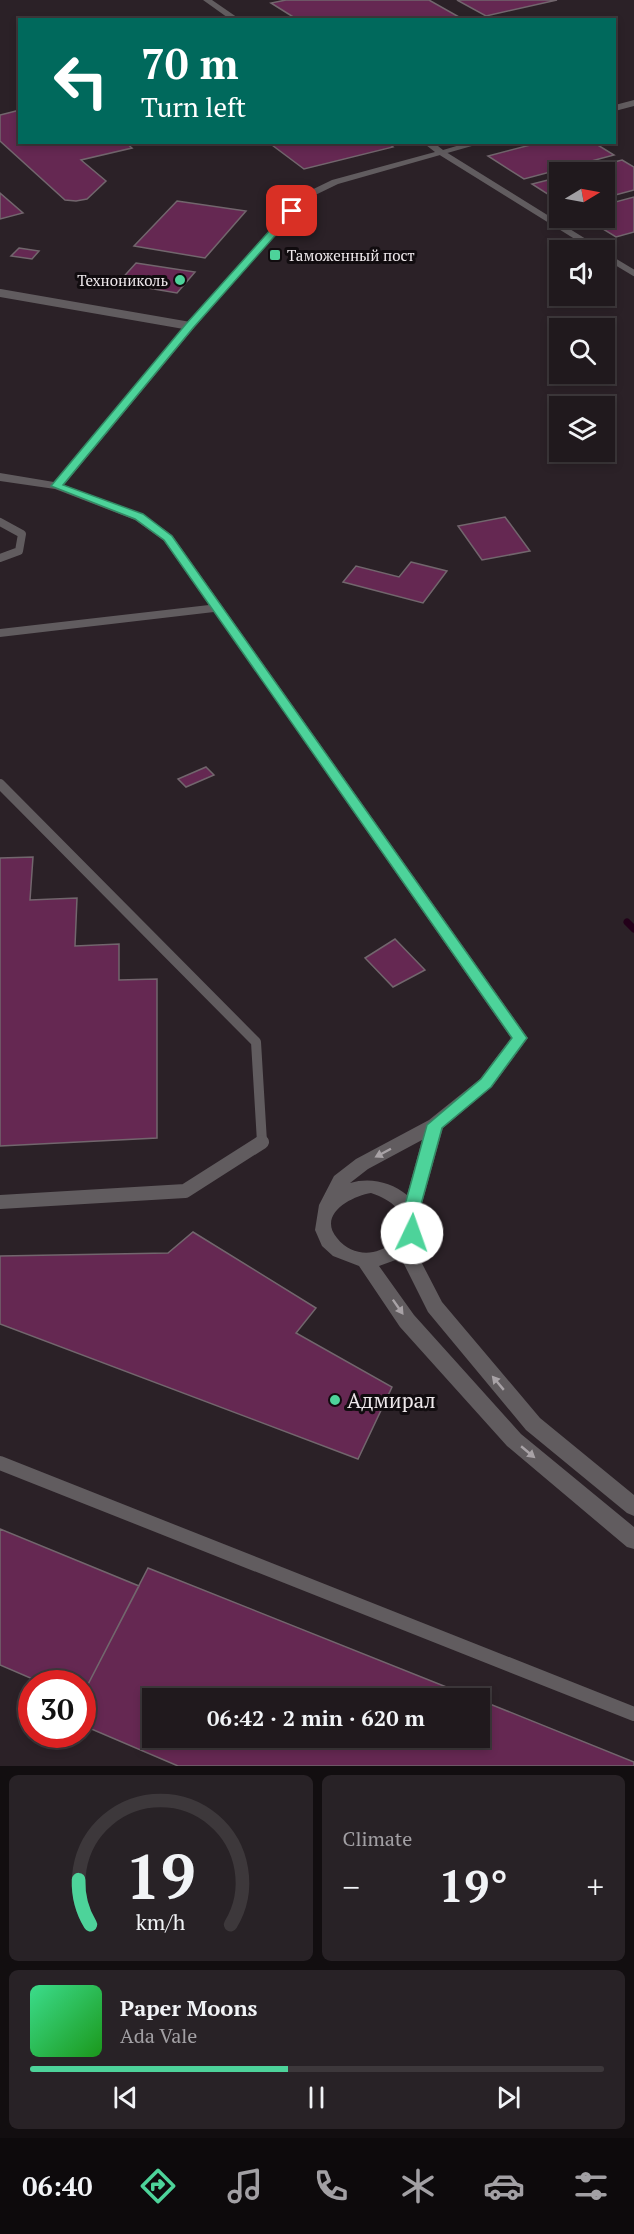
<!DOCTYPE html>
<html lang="en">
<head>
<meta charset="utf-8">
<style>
	:root { --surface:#20191d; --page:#282226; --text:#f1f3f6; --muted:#a2a0a4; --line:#3d383b; --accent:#4dd39a }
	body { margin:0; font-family:"PT Serif",serif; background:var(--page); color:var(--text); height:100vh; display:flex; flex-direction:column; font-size:22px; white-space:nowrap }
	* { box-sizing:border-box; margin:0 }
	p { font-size:20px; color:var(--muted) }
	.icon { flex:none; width:33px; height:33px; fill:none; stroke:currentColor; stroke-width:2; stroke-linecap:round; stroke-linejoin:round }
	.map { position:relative; height:1766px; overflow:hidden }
	.drawer { display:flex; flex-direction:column; gap:9px; padding:9px; background:#120e10; flex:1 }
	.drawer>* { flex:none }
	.banner { position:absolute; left:18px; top:18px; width:598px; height:126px; border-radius:0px; box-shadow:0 3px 9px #0003,0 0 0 2px var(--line); background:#00695c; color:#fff; overflow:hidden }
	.needle { width:39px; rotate:80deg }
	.buttons { position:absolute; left:549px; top:162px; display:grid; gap:12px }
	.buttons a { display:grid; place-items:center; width:66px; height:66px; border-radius:0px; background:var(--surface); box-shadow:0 3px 9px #0003,0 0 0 2px var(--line); font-size:30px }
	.speed { position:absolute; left:18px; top:1670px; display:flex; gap:12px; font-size:30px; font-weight:700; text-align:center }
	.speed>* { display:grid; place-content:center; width:78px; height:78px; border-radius:50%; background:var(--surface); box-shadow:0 3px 9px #0003,0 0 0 2px var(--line); line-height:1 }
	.speed .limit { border:9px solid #d22; background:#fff; color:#111 }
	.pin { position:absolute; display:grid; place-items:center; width:51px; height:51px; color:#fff; margin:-26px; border-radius:12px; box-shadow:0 3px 9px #0006 }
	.me { position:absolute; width:66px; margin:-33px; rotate:3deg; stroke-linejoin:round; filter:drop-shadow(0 0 4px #0008) }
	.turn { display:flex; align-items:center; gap:21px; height:126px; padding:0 24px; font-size:27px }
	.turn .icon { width:78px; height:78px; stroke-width:2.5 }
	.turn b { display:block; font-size:42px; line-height:51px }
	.big { font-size:45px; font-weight:600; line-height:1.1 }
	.drawer .card { flex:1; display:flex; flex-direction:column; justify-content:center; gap:9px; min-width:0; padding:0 21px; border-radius:9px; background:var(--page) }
	.drawer .dial { align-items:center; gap:0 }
	.dial svg { height:156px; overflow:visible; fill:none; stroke:var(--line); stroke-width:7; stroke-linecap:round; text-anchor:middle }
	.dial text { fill:var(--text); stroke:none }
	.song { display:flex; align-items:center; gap:18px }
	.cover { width:72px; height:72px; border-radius:9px; background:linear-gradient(135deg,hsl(150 70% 55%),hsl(120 70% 35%)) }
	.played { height:6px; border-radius:3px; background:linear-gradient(90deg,var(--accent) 45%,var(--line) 45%) }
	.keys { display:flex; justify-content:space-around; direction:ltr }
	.heat { display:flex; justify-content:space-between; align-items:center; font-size:33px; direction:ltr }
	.drawer .tiles { flex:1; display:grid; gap:9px; grid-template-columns:1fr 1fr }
	.card:last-child { grid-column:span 2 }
	.trip { position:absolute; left:142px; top:1688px; width:348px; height:60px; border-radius:0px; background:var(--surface); box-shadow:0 3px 9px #0003,0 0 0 2px var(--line); font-weight:600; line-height:60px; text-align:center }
	.menu { display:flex; height:96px; justify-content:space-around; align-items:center; background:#0d0a0c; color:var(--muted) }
	.menu .icon { width:42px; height:42px }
	.menu .current { color:var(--accent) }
	.menu b { font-size:27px; color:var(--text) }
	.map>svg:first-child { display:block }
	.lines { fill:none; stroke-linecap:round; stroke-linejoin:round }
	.stream { stroke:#230019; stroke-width:7 }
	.building { fill:#652852; stroke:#72666d; stroke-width:1.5 }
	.lane-far3 { stroke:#615c5f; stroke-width:6 }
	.lane-far2 { stroke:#615c5f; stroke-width:8 }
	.lane-far1 { stroke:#615c5f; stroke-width:10 }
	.lane { stroke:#615c5f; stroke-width:14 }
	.street { fill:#615c5f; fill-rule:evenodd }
	.oneway { fill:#a8a2a6 }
	.route { fill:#4dd39a; stroke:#328964; stroke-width:1.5 }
	.poi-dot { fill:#4dd39a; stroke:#110c0f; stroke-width:2 }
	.labels { text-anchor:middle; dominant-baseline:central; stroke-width:6; stroke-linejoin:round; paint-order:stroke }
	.far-poi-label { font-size:15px; fill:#efe9ec; stroke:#110c0f; text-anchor:start }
	.near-poi-label { font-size:21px; fill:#efe9ec; stroke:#110c0f; text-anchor:start }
</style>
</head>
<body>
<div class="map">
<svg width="634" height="1766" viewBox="0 0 634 1766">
	<rect width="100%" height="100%" fill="#2b2127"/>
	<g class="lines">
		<path class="stream" d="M627,922L634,929"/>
	</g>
	<path class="building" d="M286,0H429L459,17L446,20H298L271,3Z
		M457,0H557L486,16Z
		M20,110V142H125L132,148L81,160L106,181L87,199L76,201L65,200L0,141V115Z
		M268,142H387L393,147L304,169Z
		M542,142H593L614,155L524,179L488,156Z
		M622,160L634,167V190L604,198V172H575Z
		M560,177V202L532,184Z
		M0,193L23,213L0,219Z
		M634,197V232L616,237L585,218H604V205Z
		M177,201L246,211L205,258L134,246Z
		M19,248L39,251L32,259L11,256Z
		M136,263L195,272L177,293L118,283Z
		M505,517L530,551L482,560L458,526Z
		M411,562L447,571L423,603L343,582L356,566L399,577Z
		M206,767L214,775L186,787L178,779Z
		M33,857L30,900L77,898L75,946L119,944V980L157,979V1138L0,1146V858Z
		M395,939L425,970L393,987L365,958Z
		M193,1232L316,1308L296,1333L392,1387L358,1459L0,1324V1256L168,1253Z
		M0,1529L139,1586L82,1696V1683H42L0,1665Z
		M148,1568L474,1698H153V1737H480V1700L634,1762V1766H178L82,1725V1696Z"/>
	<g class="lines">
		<path class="lane-far3" d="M442,153L598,250
			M604,255L634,273"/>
		<path class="lane-far2" d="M0,293L190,326
			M0,522L22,534L19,551L0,558"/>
		<path class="lane-far1" d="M0,784L256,1042L262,1142L259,1144"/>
		<path class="lane" d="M0,1202L185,1191L262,1142
			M0,1463L634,1714"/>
		<path class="street" d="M203,0H212L241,20H231Z
			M634,100V106L615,111V105Z
			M422,142H433L443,150L470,142H486L338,184L307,199L194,328L64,485L143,514L172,535L528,1038L492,1087L443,1128L419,1214L420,1232L413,1246L442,1302L540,1418L634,1495V1516L627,1513L526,1430L428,1312L401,1258L379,1266L414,1315L521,1434L634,1527V1549L627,1547L507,1446L400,1327L359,1266L333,1256L322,1246L315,1230L319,1205L334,1176L356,1159L429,1120L480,1079L511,1038L214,612L0,637V629L209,605L164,541L135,520L55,489L0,481V473L54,482L186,324L301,195L332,180L435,152ZM422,1140L407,1195C391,1182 370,1177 350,1183L368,1169ZM371,1193C445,1218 371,1281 337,1238C317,1214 352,1196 371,1193Z"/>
	</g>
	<defs><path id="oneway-solid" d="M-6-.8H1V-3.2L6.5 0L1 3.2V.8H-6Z" transform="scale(1.5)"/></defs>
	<g class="oneway">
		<use href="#oneway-solid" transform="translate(383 1153) rotate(152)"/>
		<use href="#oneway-solid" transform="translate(398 1307) rotate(55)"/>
		<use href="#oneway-solid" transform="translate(498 1383) rotate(-130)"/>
		<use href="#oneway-solid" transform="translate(528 1452) rotate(40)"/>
	</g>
	<path class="route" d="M289,209L297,211L193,328L63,485L143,514L172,536L527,1038L491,1087L442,1128L419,1212L417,1238H406L403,1212L427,1125L481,1079L512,1038L164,540L135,519L51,486L186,324Z"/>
	<g class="poi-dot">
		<rect x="269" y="249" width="12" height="12" rx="3"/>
		<circle cx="180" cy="280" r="6"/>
		<circle cx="335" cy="1400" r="6"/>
	</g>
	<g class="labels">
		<g class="far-poi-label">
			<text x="287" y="255">Таможенный пост</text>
			<text x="168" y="280" text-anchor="end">Технониколь</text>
		</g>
		<g class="near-poi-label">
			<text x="347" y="1400">Адмирал</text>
		</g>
	</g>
</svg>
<div class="buttons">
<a><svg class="needle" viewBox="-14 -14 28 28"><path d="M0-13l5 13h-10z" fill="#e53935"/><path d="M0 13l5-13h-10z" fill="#a2a0a4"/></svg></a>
<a><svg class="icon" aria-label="sound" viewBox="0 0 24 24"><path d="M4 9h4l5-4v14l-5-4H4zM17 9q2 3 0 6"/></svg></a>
<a><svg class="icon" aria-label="search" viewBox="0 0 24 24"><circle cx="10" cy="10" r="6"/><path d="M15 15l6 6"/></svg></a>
<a><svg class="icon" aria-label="layers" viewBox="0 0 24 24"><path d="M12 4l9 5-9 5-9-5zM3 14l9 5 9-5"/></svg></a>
</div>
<div class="speed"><div class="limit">30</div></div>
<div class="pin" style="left:292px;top:211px;background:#d93025"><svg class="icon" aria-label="arrive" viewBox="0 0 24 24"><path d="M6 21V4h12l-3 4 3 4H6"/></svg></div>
<svg class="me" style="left:412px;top:1233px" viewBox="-20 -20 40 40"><circle r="19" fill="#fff"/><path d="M0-13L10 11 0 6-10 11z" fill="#4dd39a"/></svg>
<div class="trip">06:42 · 2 min · 620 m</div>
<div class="banner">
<div class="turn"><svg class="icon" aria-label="left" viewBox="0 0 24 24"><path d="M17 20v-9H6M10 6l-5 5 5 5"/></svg><div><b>70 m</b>Turn left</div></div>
</div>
</div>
<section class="drawer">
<div class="tiles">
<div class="card dial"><svg viewBox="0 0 100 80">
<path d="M14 69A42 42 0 1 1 86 69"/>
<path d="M14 69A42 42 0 0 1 8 46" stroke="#4dd39a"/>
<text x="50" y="56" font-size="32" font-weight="700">19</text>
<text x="50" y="72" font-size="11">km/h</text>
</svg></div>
<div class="card"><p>Climate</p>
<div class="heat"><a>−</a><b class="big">19°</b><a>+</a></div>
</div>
<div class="card">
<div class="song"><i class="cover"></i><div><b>Paper Moons</b><p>Ada Vale</p></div></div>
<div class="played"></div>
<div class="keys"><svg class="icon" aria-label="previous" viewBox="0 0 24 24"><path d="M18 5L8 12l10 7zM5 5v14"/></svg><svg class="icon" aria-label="pause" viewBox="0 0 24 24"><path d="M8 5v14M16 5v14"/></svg><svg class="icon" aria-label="next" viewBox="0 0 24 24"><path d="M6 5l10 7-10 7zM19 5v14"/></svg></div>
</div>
</div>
</section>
<nav class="menu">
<b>06:40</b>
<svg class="icon current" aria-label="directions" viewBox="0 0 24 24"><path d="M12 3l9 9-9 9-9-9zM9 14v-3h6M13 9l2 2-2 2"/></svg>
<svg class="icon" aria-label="music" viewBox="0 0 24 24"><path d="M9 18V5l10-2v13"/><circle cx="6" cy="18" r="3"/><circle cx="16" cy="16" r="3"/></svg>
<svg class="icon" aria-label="phone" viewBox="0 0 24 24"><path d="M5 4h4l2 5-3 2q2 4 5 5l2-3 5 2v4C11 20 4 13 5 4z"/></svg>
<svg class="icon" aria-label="climate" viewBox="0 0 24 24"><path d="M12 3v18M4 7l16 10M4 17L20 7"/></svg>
<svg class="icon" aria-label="car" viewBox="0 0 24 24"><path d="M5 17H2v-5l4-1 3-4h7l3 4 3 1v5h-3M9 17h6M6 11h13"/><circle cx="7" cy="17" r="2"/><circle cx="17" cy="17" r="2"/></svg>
<svg class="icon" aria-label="filters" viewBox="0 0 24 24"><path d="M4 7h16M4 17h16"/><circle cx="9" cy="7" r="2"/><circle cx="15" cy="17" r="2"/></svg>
</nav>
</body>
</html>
